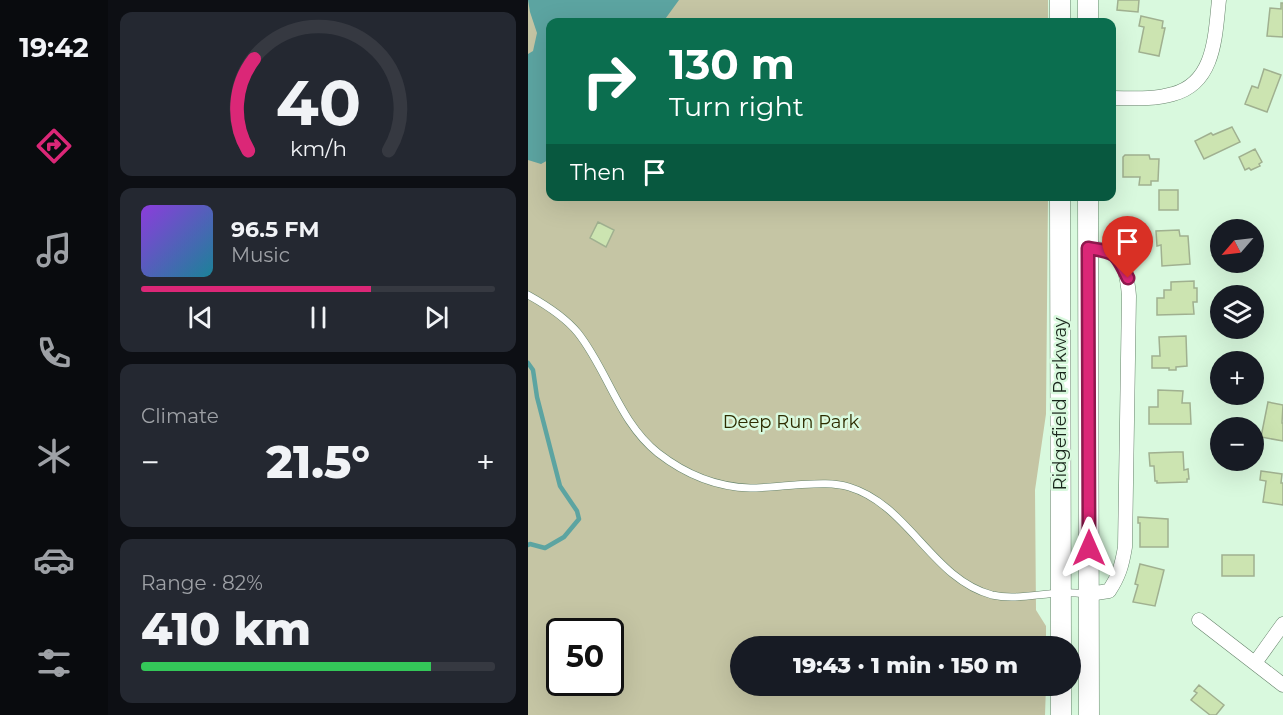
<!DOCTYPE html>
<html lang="en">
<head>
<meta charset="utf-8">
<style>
	:root { --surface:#171b24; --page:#242831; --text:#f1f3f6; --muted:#9ea1a6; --line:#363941; --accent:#db2777 }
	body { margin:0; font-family:Montserrat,sans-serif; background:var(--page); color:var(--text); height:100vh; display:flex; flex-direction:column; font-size:22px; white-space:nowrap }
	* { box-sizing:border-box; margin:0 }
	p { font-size:20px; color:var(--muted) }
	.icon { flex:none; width:33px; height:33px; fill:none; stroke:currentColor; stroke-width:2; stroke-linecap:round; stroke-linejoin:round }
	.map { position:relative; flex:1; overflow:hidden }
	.sheet { display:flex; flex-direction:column; gap:12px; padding:12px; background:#0d0f14; width:420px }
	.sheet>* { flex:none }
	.banner { position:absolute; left:18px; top:18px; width:570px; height:183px; border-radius:12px; box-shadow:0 6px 24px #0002; background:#0b6e4f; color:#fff; overflow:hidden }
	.needle { width:39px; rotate:242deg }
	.tools { position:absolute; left:682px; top:219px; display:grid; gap:12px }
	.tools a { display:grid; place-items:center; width:54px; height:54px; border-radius:50%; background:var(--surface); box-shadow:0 6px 24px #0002; font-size:30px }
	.speed { position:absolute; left:18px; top:618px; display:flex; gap:12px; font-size:30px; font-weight:700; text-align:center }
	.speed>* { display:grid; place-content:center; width:78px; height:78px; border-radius:50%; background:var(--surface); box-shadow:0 6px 24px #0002; line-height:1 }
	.speed .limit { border:3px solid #111; border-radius:9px; background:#fff; color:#111 }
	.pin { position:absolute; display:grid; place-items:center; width:51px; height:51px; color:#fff; margin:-62px -26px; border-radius:50% 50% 50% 0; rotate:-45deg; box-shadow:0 0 6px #0007 }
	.pin .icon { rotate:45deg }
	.me { position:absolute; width:66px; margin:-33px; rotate:0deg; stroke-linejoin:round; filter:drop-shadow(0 0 4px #0008) }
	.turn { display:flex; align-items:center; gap:21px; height:126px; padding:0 24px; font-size:27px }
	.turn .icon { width:78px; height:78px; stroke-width:2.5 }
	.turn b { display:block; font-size:42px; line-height:51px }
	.then { display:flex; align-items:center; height:57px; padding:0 24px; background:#0003; gap:12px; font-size:22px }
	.big { font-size:45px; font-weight:800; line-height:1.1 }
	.sheet .tile { flex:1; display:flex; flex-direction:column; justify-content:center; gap:9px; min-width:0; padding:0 21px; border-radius:12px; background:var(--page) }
	.sheet .dial { align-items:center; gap:0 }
	.dial svg { height:156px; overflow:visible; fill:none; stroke:var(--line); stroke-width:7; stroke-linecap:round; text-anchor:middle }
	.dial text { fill:var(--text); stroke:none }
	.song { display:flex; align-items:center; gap:18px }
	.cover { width:72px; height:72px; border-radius:9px; background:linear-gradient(135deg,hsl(270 70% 55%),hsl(190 70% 35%)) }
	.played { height:6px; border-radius:3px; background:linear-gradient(90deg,var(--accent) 65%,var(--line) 65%) }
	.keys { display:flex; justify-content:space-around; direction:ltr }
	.heat { display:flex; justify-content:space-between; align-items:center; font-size:33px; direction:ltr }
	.charge { height:9px; border-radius:4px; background:linear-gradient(90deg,#34c759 82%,var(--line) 0) }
	.trip { position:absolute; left:202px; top:636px; width:351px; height:60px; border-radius:30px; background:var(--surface); box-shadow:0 6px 24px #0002; font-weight:800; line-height:60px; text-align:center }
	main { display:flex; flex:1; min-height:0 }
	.dock { display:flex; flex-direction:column; width:108px; justify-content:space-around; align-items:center; background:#090b0e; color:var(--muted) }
	.dock .icon { width:42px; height:42px }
	.dock .on { color:var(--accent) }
	.dock b { font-size:27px; color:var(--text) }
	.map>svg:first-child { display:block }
	.green { fill:#c5c5a4; fill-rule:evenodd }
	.water { fill:#5ca4a1 }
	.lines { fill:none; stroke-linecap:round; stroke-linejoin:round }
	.stream { stroke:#5ca4a1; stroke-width:4.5 }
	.building { fill:#cce4b1; stroke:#a0b090; stroke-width:1.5 }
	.service-casing { stroke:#67846c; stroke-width:8 }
	.minor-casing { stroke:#67846c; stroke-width:15 }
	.secondary-casing { stroke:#67846c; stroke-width:21 }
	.service { stroke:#fff; stroke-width:7 }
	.minor { stroke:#fff; stroke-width:14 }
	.secondary { stroke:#fff; stroke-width:20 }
	.route-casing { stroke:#8e194d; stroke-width:15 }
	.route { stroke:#db2777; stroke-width:10 }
	.labels { text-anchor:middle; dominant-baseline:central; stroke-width:5; stroke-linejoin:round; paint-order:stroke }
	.street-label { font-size:18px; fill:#1b271d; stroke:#d9f9de }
	.park-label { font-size:18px; fill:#2e2c00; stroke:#d9f9de }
</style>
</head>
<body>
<main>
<nav class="dock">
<b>19:42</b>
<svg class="icon on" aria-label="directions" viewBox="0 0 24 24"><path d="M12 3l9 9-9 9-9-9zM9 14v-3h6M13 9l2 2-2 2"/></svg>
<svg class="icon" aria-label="music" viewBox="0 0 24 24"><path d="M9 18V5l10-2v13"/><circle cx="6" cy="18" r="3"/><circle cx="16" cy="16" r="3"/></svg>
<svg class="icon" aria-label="phone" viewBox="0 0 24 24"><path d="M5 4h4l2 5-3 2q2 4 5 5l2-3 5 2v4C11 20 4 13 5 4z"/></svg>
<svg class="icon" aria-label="climate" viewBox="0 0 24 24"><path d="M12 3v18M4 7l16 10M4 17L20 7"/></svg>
<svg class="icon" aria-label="car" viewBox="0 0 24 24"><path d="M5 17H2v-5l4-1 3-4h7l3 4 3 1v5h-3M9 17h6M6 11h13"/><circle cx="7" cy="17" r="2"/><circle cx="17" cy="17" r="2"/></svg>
<svg class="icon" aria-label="filters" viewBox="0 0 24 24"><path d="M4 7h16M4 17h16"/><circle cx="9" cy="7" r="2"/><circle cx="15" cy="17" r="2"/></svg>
</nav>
<section class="sheet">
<div class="tile dial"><svg viewBox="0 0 100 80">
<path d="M14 69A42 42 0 1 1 86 69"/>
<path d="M14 69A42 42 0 0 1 17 22" stroke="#db2777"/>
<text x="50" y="56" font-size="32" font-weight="700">40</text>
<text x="50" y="72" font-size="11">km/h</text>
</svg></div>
<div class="tile">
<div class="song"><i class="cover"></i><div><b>96.5 FM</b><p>Music</p></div></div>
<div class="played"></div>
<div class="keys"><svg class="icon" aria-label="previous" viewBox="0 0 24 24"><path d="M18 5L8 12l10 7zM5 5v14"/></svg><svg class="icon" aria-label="pause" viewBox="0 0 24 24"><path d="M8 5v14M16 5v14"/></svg><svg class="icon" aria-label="next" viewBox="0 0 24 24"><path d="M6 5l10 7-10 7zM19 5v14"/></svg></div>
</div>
<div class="tile"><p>Climate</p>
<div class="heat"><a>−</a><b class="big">21.5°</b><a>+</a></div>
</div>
<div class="tile"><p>Range · 82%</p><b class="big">410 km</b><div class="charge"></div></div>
</section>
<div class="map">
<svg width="755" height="715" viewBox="0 0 755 715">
	<rect width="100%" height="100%" fill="#d9f9de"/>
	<path class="green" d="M0,0H520V22H22V196L520,197L518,414L507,490L508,610L518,626V646H213V686H518L517,715H0ZM32,632H82V682H32Z"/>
	<path class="water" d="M0,0H151L135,22H22V159L13,164L0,160V54L5,51L9,33L2,12Z"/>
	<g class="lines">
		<path class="stream" d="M0,363L5,370L9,397L32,486L49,511L51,519L36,537L17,548L2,544L0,545"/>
	</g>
	<path class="building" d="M590,0H611L610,12L589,10Z
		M753,3H755V37L739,36L742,8L753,9Z
		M613,16L635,21L634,28H637L631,56L611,52L616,27L611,26Z
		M736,69L753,75L739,112L717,104L724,86L730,88Z
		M704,127L712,142L676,159L667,141L683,133L685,135Z
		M727,149L734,162L731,164L732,166L723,170L721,168L717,170L711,157Z
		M597,155H621L622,159H631L630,181H623V185H611L612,177H595V157Z
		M631,190H650V210H631Z
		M70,222L86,230L78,247L62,238Z
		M651,230L652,236H660L662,264L634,266L633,245L629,246L628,231Z
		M666,281V288H669V302H665L666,314L629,315V298H636V290H643V282Z
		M658,336L659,366L648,367V370H641V368H624V356H632L631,337Z
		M630,390L655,391L654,403H662L663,424H621V407H630Z
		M740,402L755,405L754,423H755V441L733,437Z
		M648,452H655L656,470L660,469L661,479H659V482L629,483V481H627L626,466H622L621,453Z
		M733,471L754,474L753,483H755V505L735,502L738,481L732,480Z
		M610,517L640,519V547H612V523H610Z
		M694,555H726V576H694Z
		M612,564L636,570L627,606L605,602L610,585L607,584Z
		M671,685L696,705L688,715H682L663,700L669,693L666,691Z"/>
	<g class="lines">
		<g class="service-casing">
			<path id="service" d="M0,295C18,305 37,317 50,333C80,371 91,422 130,453C157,474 188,487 222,488C237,488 252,486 267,485C285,484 304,482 321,487C381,505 404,579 464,595C486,600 510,594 532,593C541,592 550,593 559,594"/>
		</g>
		<g class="minor-casing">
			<path id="minor" d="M584,98C603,98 625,100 645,94C687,83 687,36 691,0
				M560,248C567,249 577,249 584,252C597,259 600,283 601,296L597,547C594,565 591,576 581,591L561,594
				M671,620L755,685
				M727,663L755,624"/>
		</g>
		<g class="secondary-casing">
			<path id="secondary" d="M532,0V22
				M560,0V22
				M532,196L533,646
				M560,196L561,715
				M533,715V686"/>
		</g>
		<use href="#service" class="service"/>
		<use href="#minor" class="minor"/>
		<use href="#secondary" class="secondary"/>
	</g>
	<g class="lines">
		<g class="route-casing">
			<path id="route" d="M561,548L560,248C588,253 587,251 600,278"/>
		</g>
		<use href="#route" class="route"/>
	</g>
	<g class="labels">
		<g class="street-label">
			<text transform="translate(532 404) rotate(-90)">Ridgefield Parkway</text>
		</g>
		<g class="park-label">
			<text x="263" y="422">Deep Run Park</text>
		</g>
	</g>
</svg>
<div class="tools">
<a><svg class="needle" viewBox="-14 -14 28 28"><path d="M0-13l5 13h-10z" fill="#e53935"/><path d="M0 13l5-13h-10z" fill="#9ea1a6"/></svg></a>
<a><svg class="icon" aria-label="layers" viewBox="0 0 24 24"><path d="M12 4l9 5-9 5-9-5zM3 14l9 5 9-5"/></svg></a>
<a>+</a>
<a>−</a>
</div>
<div class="speed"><div class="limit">50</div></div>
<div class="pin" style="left:600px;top:278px;background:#d93025"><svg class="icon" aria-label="arrive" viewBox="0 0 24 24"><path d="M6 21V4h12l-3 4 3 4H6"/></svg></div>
<svg class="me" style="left:561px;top:548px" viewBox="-20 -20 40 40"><path d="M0-17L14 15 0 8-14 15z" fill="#db2777" stroke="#fff" stroke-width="4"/></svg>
<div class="trip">19:43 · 1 min · 150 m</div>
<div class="banner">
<div class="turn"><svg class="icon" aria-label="right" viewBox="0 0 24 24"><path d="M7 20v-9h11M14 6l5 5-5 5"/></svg><div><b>130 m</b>Turn right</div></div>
<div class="then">Then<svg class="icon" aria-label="arrive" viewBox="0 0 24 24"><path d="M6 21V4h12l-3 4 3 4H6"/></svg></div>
</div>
</div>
</main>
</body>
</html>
